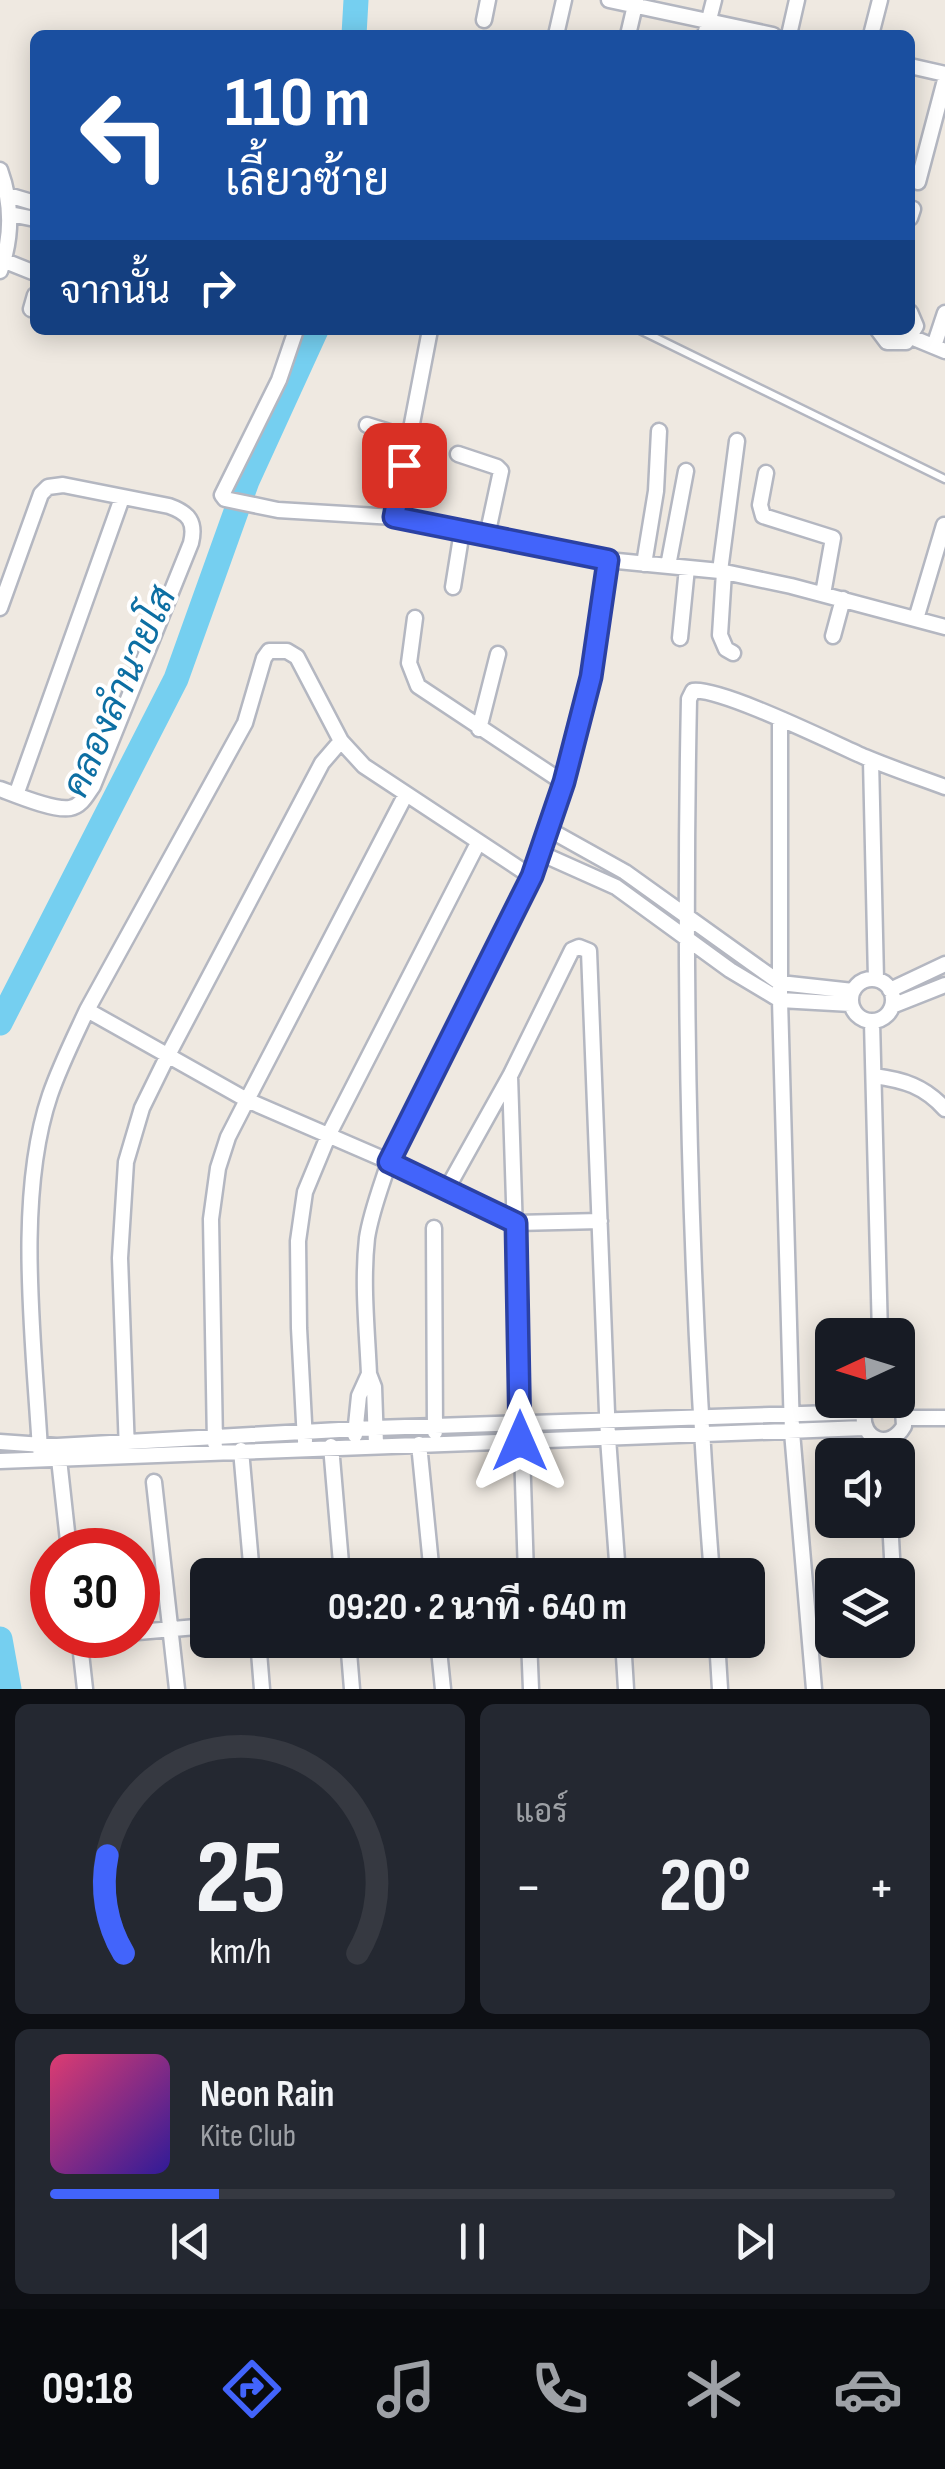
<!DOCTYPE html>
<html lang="th">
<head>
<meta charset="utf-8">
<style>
	:root { --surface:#171b24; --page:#242831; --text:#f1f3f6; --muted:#9ea1a6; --line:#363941; --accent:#4264fb }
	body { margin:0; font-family:"Sofia Sans Condensed",Sarabun,sans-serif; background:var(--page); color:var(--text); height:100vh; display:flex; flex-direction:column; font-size:38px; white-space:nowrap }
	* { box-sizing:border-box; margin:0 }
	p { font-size:32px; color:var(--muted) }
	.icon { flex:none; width:55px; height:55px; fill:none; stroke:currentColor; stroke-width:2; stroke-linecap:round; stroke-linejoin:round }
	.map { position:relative; height:1689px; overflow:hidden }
	.details { display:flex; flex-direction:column; gap:15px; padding:15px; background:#0d0f14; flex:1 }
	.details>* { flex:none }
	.hud { position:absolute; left:30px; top:30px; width:885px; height:305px; border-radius:15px; box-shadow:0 5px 25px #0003; background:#1a4fa0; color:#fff; overflow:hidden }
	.needle { width:65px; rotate:266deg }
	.fabs { position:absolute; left:815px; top:1318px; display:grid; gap:20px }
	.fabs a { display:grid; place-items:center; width:100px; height:100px; border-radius:15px; background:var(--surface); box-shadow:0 5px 25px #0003; font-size:50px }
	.speed { position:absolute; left:30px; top:1528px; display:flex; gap:20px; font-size:50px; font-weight:700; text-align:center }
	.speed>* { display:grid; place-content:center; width:130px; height:130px; border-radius:50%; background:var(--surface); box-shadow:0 5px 25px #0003; line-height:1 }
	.speed .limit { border:15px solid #d22; background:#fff; color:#111 }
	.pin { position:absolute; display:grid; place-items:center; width:85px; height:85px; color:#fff; margin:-42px; border-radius:20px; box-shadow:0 5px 15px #0006 }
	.me { position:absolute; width:110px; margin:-55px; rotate:0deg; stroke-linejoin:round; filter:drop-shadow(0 0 8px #0008) }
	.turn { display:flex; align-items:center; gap:35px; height:210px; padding:0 30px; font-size:45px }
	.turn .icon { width:130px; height:130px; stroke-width:2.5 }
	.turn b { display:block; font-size:70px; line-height:85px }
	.then { display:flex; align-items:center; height:95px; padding:0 30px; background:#0003; gap:20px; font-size:38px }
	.big { font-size:75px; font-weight:700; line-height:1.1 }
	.details .widget { flex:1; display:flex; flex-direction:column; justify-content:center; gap:15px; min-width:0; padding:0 35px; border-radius:15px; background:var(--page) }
	.details .dial { align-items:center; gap:0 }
	.dial svg { height:260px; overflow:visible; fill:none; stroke:var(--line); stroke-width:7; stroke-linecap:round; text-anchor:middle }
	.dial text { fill:var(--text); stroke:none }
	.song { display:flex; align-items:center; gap:30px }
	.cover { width:120px; height:120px; border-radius:15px; background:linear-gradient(135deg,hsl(340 70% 55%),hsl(250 70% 35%)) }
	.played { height:10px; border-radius:5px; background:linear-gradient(90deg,var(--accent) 20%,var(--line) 20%) }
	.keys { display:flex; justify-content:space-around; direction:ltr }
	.heat { display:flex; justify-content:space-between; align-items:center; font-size:55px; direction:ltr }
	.details .tiles { flex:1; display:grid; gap:15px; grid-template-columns:1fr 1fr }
	.widget:last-child { grid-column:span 2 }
	.trip { position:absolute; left:190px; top:1558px; width:575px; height:100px; border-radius:15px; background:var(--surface); box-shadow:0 5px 25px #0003; font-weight:700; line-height:100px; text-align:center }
	.tabs { display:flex; height:160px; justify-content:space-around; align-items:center; background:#090b0e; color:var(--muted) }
	.tabs .icon { width:70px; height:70px }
	.tabs .current { color:var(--accent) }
	.tabs b { font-size:45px; color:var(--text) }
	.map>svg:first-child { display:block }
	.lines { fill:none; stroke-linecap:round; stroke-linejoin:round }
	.river { stroke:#75cff0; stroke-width:25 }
	.service-casing { stroke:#b4b7c1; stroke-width:11 }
	.minor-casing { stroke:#b4b7c1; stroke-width:19 }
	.service { stroke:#fff; stroke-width:6 }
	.minor { stroke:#fff; stroke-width:14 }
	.route-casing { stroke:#2b41a3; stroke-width:25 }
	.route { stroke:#4264fb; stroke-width:18 }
	.labels { text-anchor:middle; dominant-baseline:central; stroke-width:8; stroke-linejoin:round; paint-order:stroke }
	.water-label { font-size:38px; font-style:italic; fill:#0d6fa3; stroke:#fff }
</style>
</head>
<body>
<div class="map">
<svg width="945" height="1689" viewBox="0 0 945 1689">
	<rect width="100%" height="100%" fill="#efe9e1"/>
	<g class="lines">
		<path class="river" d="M354,35L356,0
			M0,1023L176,679L247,481L316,330
			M0,1639L9,1689"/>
		<g class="service-casing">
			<path id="service" d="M640,330L945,479"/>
		</g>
		<g class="minor-casing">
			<path id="minor" d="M609,0L773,35
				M484,20L488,0
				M556,35L564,0
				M628,35L636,1
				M705,35L714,0
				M789,35L797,0
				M871,35L880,0
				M910,66L945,74
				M0,170C12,203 12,238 0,271
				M918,182L945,80
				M8,195L35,203
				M10,214L35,219
				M910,218L913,209
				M0,259L35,273
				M31,309L35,295
				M296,330L279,380L222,495L225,499L278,510L394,517L607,560L720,571L791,586L945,627
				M878,330L887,342H906L916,326L910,312
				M911,337L945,351
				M934,346L945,313
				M367,425L409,438
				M458,454L497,467L501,471L487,536
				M766,473L760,505L763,516L833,538L823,594
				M394,517L430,330
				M644,564L656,491L659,431
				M668,566L686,471
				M720,571L737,441
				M724,572L720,635L726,649L733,653
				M453,587L462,531
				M0,608L41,494L48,487L63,485L169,506C189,513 196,522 191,543L93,786C87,794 82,806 70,808C54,811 16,795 0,789
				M415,618L409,663L418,686L564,783
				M916,619L944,525
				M833,636L843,599
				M680,638L687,568
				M780,720V1000L792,1432L814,1689
				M479,729L498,654
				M871,760L876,979
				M16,795L122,498
				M548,829L625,872L780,983L853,991
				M540,853L616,887L730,970L780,1000L851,1004
				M532,877L364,766L341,741L297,657L287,651H269L264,658L245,723L87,1010L247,1100L448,1187L510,1076L572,950L579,947L589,951L608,1438L618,1575
				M851 1000a21 21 0 1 1 42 0a21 21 0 1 1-42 0Z
				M890,990L945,964
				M892,1006L945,985
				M872,1022L880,1335
				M510,1076L526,1575
				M874,1076C904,1080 924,1086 945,1109
				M448,1187L516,1223L600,1221
				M434,1228L435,1432
				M875,1400L864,1412C860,1440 890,1451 904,1426L903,1410L892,1400
				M905,1418H945
				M355,1435L359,1396L369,1374
				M305,1441L299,1328L298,1241L305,1192L329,1134L478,843
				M0,1442L57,1446L375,1428L864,1412
				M215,1443L211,1219L218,1168L228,1137L247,1100L406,794
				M376,1444L374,1387L369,1374C367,1329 362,1283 367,1238C371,1212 381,1187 389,1162L532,877L564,783L591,677L607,560
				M419,1444L432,1575
				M331,1446L342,1575
				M40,1450C34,1342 15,1198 50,1095C60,1066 74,1038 87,1010
				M241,1450L252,1575
				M127,1451L120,1258L126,1162L142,1108L167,1057L322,763L341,741
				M59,1459L69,1550
				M0,1461L864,1428
				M154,1482L177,1689
				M890,1520L893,1575
				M712,1575C689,1284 683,991 689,699L693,691C720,687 833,743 865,757C891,768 918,777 945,787
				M138,1632L208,1626
				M79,1635L85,1689
				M79,1638L112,1635
				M258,1640L262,1689
				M348,1640L352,1689
				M438,1640L443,1689
				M529,1640L531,1689
				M623,1640L626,1689
				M717,1640L720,1689
				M896,1640V1645"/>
		</g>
		<use href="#service" class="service"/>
		<use href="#minor" class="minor"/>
	</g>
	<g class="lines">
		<g class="route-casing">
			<path id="route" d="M404,465L394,517L608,560L591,677L564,782L532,876L389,1162L516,1223L520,1441"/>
		</g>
		<use href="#route" class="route"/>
	</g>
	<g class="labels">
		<g class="water-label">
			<text transform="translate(120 692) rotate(-66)">คลองลำนายโส</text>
		</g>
	</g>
</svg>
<div class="fabs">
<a><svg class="needle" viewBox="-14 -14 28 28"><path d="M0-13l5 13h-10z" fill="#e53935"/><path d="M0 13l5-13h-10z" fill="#9ea1a6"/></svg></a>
<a><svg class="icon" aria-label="sound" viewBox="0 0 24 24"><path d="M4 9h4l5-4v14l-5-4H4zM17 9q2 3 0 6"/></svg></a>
<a><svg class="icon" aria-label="layers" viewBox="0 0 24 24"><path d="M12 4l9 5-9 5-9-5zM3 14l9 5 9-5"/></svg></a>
</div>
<div class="speed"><div class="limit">30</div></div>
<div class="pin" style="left:404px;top:465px;background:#d93025"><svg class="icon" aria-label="arrive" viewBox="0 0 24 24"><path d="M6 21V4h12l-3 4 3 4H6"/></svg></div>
<svg class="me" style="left:520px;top:1441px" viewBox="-20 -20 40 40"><path d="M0-17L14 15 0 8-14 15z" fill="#4264fb" stroke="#fff" stroke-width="4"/></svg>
<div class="trip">09:20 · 2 นาที · 640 m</div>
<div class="hud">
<div class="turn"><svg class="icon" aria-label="left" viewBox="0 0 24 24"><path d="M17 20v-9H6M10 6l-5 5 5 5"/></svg><div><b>110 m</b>เลี้ยวซ้าย</div></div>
<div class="then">จากนั้น<svg class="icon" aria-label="right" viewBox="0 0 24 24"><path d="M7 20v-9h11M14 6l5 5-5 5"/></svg></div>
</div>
</div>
<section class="details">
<div class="tiles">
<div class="widget dial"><svg viewBox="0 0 100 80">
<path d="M14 69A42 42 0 1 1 86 69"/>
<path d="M14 69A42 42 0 0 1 9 39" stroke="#4264fb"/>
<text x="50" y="56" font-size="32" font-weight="700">25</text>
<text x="50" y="72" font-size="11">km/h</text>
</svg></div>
<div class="widget"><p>แอร์</p>
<div class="heat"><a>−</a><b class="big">20°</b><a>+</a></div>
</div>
<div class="widget">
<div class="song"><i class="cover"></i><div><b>Neon Rain</b><p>Kite Club</p></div></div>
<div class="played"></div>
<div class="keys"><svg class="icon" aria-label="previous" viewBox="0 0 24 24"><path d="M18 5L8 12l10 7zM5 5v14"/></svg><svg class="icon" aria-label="pause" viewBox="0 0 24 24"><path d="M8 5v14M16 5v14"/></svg><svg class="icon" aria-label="next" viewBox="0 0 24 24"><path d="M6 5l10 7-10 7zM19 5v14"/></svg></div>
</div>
</div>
</section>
<nav class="tabs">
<b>09:18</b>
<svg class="icon current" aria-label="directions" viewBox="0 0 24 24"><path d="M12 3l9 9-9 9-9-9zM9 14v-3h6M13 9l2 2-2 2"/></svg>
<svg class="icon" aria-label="music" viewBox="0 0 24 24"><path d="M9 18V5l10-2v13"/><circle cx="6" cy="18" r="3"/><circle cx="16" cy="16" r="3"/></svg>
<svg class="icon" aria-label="phone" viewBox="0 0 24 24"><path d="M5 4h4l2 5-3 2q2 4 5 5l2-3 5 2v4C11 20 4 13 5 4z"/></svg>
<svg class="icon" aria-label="climate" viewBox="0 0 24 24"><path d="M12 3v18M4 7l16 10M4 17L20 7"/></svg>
<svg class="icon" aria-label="car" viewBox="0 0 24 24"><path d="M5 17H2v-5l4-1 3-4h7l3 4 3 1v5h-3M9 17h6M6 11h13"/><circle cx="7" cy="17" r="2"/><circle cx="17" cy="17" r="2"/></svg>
</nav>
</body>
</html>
